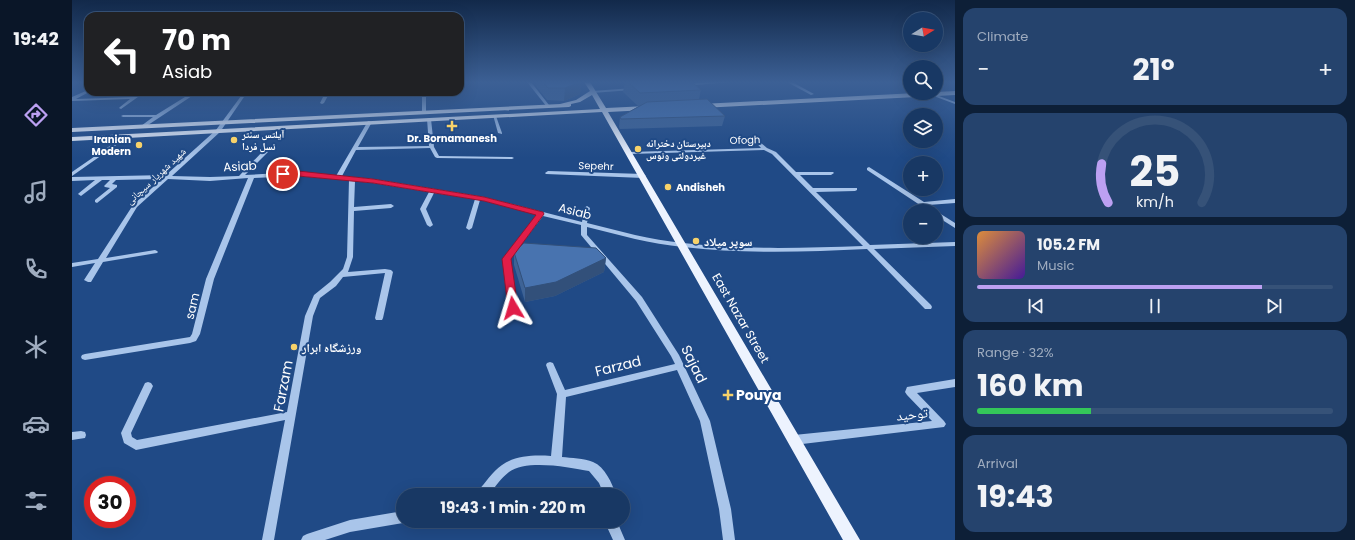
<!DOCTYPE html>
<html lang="en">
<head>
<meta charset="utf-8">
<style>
	:root { --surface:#183864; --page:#25436d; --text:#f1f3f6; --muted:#9facbf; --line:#365278; --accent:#bca0f2 }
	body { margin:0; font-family:Poppins,"Noto Naskh Arabic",sans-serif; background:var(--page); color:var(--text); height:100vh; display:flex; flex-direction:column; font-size:15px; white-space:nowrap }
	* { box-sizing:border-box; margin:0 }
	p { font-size:13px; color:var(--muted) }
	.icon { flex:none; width:22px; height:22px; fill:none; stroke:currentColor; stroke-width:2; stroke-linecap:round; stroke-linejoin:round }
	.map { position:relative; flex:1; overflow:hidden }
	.side { display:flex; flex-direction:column; gap:8px; padding:8px; background:#0d1f37; width:400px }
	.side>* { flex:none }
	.top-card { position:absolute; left:12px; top:12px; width:380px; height:84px; border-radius:12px; box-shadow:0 4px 16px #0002,0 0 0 1px var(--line); background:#202124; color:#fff; overflow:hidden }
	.needle { width:26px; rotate:79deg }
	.controls { position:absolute; left:831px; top:12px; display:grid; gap:8px }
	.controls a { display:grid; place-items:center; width:40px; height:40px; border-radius:50%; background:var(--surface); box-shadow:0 4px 16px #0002,0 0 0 1px var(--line); font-size:20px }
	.speed { position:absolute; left:12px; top:476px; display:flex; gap:8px; font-size:20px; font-weight:700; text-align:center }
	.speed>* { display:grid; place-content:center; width:52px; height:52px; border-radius:50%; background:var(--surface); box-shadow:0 4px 16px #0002,0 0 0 1px var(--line); line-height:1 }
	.speed .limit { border:6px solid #d22; background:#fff; color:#111 }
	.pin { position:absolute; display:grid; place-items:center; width:34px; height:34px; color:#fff; margin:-17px; border:2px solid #fff; border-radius:50%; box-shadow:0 1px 4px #0007 }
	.me { position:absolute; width:44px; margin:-22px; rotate:353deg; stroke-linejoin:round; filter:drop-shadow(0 0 3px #0008) }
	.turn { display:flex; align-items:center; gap:14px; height:84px; padding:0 12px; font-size:18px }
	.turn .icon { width:52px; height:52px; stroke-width:2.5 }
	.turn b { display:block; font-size:28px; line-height:34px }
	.big { font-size:30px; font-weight:700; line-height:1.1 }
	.side .widget { flex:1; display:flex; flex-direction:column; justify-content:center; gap:6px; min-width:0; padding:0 14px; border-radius:12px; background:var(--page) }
	.side .dial { align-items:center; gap:0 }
	.dial svg { height:104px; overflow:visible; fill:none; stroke:var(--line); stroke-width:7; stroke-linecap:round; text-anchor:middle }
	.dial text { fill:var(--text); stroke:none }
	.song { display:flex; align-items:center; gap:12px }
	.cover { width:48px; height:48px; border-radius:6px; background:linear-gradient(135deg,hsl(30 70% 55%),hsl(260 70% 35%)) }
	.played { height:4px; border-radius:2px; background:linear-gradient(90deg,var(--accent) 80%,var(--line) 80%) }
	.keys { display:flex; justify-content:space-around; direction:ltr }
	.heat { display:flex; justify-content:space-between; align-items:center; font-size:22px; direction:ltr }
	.charge { height:6px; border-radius:3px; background:linear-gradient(90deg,#34c759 32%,var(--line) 0) }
	.trip { position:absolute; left:324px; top:488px; width:234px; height:40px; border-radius:20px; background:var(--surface); box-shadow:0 4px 16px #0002,0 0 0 1px var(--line); font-weight:700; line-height:40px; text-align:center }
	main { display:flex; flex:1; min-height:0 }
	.tab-bar { display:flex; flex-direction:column; width:72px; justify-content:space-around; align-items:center; background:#0a1628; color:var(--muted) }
	.tab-bar .icon { width:28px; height:28px }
	.tab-bar .on { color:var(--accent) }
	.tab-bar b { font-size:18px; color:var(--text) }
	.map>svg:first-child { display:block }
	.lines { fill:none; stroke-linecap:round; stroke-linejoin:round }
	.minor { fill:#a9c5ea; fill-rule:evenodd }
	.major { fill:#edf3fe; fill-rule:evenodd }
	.wall { fill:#3e6396 }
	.shaded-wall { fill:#32507a }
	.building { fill:#4873af; stroke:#32507a }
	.route { fill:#e11d48; stroke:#92132f }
	.poi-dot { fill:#f7d26a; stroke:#204a86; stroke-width:1.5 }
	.labels { text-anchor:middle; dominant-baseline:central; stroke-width:4; stroke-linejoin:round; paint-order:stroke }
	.far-poi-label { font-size:10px; font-weight:bold; fill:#fff; stroke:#204a86; text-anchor:start }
	.far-street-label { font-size:10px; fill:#fff; stroke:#204a86 }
	.street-label { font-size:12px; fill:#fff; stroke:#204a86 }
	.poi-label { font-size:12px; font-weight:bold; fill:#fff; stroke:#204a86; text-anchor:start }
	.near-street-label { font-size:14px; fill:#fff; stroke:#204a86 }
	.near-poi-label { font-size:14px; font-weight:bold; fill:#fff; stroke:#204a86; text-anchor:start }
</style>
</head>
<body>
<main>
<nav class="tab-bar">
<b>19:42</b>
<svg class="icon on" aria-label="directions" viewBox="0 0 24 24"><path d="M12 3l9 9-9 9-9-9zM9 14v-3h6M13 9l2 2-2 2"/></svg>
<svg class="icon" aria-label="music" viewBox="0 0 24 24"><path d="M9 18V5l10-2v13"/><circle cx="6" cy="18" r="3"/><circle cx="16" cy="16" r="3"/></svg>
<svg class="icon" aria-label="phone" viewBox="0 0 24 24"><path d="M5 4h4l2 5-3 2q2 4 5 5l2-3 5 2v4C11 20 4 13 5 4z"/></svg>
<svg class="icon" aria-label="climate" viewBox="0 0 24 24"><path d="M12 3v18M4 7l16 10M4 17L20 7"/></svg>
<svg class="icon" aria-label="car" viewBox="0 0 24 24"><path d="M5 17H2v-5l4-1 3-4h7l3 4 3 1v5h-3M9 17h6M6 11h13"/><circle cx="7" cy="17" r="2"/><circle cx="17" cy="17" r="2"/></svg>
<svg class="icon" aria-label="filters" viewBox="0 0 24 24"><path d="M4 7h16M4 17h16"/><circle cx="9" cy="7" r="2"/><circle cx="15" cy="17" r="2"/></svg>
</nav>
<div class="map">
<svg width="883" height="540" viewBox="0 0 883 540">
	<rect width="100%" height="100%" fill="#204a86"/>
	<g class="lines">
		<path class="minor" d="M455,82H459L477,105V107H475Z
			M639,82H658L613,86L611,85L613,84Z
			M715,82H720L742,94L739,95Z
			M830,82H835L838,84V86Z
			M561,88V90H560L520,93L518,92L520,91Z
			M16,90L17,92L4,99L62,97L69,92H73L49,109L47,108L48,107L58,99L0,101V97Z
			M121,92H126L73,127L69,126L81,117H51L49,116L51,115H84Z
			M172,92H176L174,95L258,92L252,103L250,104L248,103L253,93L172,97L148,132L100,176L138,177L167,176L192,150H196V152L173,175L226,172L264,176L296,121L300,122L286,147L357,146L355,119L357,118L359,119L362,147L367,156L440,157L442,158L440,159L365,158L363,157L358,148L284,150L270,176L301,179L412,197L510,222L512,208L515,206L518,208L515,223C547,231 579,240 611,243C671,250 731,248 791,246L700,154L692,150L558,154L556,153L558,152L689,148L681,139L683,138L695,148L704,152L724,172H761L762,173L759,175H728L741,188H785V190L783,191L744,192L798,245L883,242V246L802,249L859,305L860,307L859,309H853L795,249C733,252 672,254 611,247C579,244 547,235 515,227V235L570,297L607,355L638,421L659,509L663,540H651L647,509L628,421L605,370L494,397L490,457C499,458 512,458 521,462C533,467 540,483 544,495H532L527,483L517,471C497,467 454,459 437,472C429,478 423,487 417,495H404L406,491C414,482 420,472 430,465C444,455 463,455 479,456L485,394L474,365L475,363L478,362L481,363L493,390L603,364L599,356L564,301L509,235V225L471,216L438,259L445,308L444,310H438L437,308L432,259L466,214L408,200L400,228L397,230L394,228L403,199L362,193L354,209L361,225L358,227L355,225L348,209L357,192L301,183L283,181L282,207L319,204L322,206L319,208L282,211L281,257L276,272L313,269L319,270L321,272L311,318L310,320H304L303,318L313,273L271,277L264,286L248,298L241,316L202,540H190L213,420L64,450L52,443L49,433L73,383L76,382L79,383L81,386L59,433L60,437L65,440L215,412L233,316L242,295L258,282L271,269L275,257L277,180L226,176L182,178L142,279L128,334L124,341L118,343L13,360L10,359L9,357L10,355L13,354L118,337L120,334L134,279L176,178L138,181L96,179L65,207L34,258L83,250L85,251L86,252L85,253L31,262L19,282H16L12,280L23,263L0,267V263L26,259L61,205L90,179L44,180L40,184L45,185V187L25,203L23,202V200L38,188L33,187L32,186L38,180H30L9,196L6,194L7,193L23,180L0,181V177L94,175L144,130Z
			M350,92H354V112L352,113L350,112Z
			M859,93L883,102V104L859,95Z
			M421,115L424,116L430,133V134L426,133Z
			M40,136L48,137L50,141L0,176V172L45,141L44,139L40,138Z
			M797,167L852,202L883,199V203L856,205L864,211H857L795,170V168Z
			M476,171L571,174L574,176L571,178L474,174L473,173Z
			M864,211L883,223V228L864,216Z
			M883,379V387L845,393L872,421L874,424L872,427L722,445L718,443L717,440L718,437L722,435L860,421L835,395L833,392L835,387Z
			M9,431L13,432L14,435L13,438L0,440V432Z
			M331,511V521H335L331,523L278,532L253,540H229L231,536L235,534L278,520Z
			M534,521H546L547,526L553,540H541L535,527Z"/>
		<path class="major" d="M512,82H518L534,108L575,106L578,108L575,110L536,112L788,540H771L530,112L0,141V137L528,109L520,95L508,102L499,104V106L497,107L0,132V128L488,104L504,100L518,91Z
			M883,91V95L629,108L626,106L629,104Z"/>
	</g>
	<path class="wall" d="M464,82H509L508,94L492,101L475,100L464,86Z
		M553,82H620L629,90L627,99L653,116L650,126L548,129L547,127L548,117L567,106H566L551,92Z
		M442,252L534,258L532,272L483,296L453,302L442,265Z"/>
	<path class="shaded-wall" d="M508,82H509L508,94L492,101L493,88Z
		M534,258L532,272L483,296L453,302V288Z"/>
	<path class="building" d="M471,82H508L493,88H476Z
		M556,82H620L629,90L568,93Z
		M635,99L653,116L549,119L548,117L575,102Z
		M452,243L524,248L534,258L484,282L453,288L442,252Z"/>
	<linearGradient id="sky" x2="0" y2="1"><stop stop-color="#12294a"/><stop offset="0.52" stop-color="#3c6095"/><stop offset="1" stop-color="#3c6095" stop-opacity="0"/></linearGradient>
	<rect width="883" height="158" fill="url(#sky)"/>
	<path class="route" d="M226,171L301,179L412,197L471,212L472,214L439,259L446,308L445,311L441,312L436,308L430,259L464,215L412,201L301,183L226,176L211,177L207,174L211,172Z"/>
	<g class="poi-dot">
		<path d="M378 120h4v4h4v4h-4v4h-4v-4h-4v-4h4z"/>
		<circle cx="162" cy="140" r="4"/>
		<circle cx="67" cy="145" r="4"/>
		<circle cx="566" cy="149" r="4"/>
		<circle cx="596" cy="187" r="4"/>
		<circle cx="624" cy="241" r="4"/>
		<circle cx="222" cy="347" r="4"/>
		<path d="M654 389h4v4h4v4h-4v4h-4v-4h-4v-4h4z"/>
	</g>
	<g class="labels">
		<g class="far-poi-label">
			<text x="170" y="134">آیلتس سنتر<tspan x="170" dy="12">نسل فردا</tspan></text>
			<text x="380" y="138" text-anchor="middle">Dr. Bornamanesh</text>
			<text x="59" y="139" text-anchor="end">Iranian<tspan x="59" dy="12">Modern</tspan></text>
			<text x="574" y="143">دبیرستان دخترانه<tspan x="574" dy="12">غیردولتی ونوس</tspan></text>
			<text x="604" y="187">Andisheh</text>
		</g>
		<g class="far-street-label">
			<text transform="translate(673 140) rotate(-2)">Ofogh</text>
			<text transform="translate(524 166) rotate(2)">Sepehr</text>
			<text transform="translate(84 176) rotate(-43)">شهید شهریار سیچانی</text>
		</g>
		<g class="street-label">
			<text transform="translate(168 166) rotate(-3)">Asiab</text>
			<text transform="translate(503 211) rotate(14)">Asiab</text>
			<text transform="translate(120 306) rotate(-76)">sam</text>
			<text transform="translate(669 318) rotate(60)">East Nazar Street</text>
		</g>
		<g class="poi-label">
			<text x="632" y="241">سوپر میلاد</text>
			<text x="230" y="347">ورزشگاه ابرار</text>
		</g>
		<g class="near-street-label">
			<text transform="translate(622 364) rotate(64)">Sajad</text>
			<text transform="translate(546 366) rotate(-14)">Farzad</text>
			<text transform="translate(211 386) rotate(-79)">Farzam</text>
			<text transform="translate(840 414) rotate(-6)">توحید</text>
		</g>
		<g class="near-poi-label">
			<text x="664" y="395">Pouya</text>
		</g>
	</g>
</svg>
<div class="controls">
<a><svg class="needle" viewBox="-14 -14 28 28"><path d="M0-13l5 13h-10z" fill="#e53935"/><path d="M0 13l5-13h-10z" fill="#9facbf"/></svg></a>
<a><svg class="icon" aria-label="search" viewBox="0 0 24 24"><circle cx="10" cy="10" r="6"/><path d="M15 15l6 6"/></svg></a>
<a><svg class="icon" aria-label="layers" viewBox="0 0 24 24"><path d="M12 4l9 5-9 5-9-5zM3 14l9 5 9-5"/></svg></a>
<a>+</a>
<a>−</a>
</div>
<div class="speed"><div class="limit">30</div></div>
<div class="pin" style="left:211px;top:174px;background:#d93025"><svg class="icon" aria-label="arrive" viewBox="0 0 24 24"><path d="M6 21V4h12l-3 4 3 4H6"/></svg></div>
<svg class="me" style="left:441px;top:308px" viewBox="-20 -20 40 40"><path d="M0-17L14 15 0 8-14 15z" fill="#e11d48" stroke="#fff" stroke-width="4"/></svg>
<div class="trip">19:43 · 1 min · 220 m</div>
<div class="top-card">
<div class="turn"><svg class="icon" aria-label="left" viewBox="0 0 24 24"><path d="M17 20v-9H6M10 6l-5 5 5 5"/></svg><div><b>70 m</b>Asiab</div></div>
</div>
</div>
<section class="side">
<div class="widget"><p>Climate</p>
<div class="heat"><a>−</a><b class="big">21°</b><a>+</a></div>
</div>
<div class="widget dial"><svg viewBox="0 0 100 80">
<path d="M14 69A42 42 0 1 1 86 69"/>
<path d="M14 69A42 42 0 0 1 9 39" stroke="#bca0f2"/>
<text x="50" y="56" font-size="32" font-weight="700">25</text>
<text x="50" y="72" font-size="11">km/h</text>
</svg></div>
<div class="widget">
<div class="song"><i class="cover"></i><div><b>105.2 FM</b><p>Music</p></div></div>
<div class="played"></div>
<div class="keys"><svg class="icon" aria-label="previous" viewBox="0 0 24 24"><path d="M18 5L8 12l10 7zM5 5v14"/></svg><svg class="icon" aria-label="pause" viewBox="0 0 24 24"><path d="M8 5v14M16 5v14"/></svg><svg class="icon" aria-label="next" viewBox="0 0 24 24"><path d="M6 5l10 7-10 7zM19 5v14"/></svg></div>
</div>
<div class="widget"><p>Range · 32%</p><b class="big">160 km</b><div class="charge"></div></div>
<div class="widget"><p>Arrival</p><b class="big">19:43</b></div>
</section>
</main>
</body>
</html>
